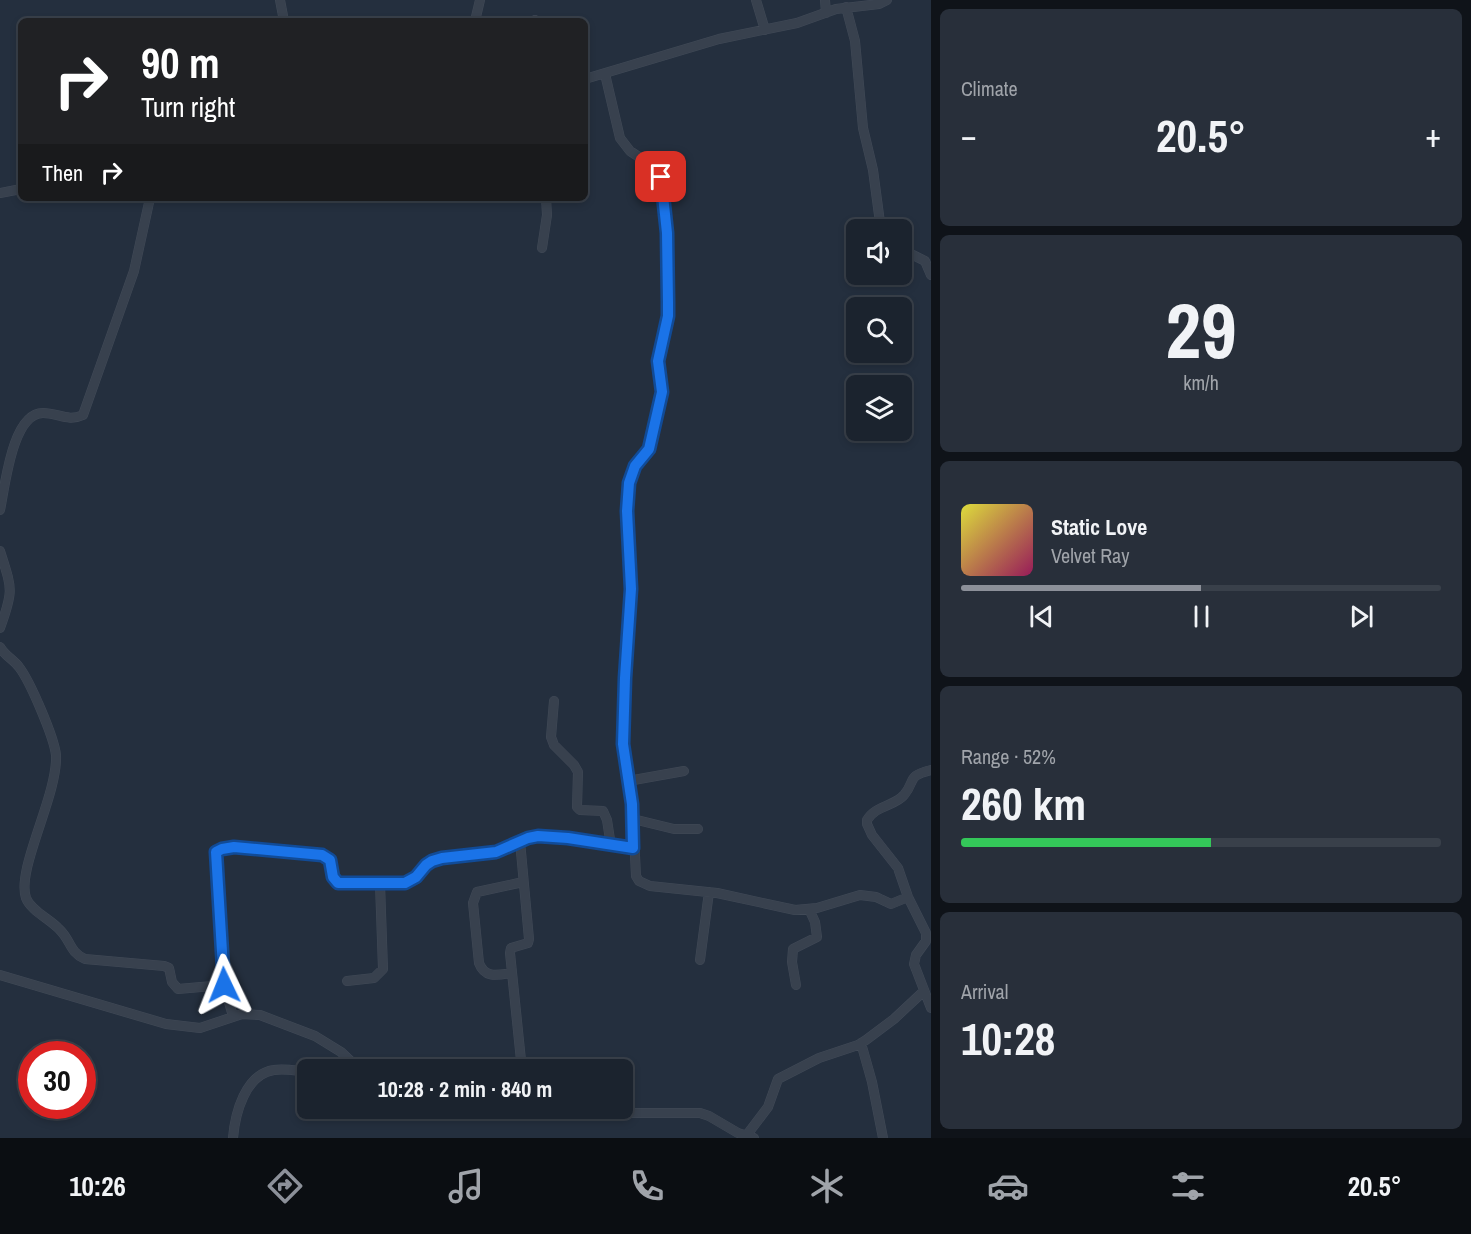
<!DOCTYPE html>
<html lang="en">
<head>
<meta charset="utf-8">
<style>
	:root { --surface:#1b232e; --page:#282f3a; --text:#f1f3f6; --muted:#a0a4aa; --line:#39404a; --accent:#8c9099 }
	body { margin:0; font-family:"Archivo Narrow",sans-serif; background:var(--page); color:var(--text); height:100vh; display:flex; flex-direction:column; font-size:22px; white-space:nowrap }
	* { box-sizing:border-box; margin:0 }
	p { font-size:20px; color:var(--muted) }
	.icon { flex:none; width:33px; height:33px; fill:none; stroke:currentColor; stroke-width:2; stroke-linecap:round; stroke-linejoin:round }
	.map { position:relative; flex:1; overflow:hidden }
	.details { display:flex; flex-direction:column; gap:9px; padding:9px; background:#0f1319; width:540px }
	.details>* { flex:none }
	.banner { position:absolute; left:18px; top:18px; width:570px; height:183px; border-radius:9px; box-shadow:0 3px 9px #0003,0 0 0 2px var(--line); background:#202124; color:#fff; overflow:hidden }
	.tools { position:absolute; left:846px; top:219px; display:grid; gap:12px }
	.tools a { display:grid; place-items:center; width:66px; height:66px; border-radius:9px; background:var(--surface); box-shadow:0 3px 9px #0003,0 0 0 2px var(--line); font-size:30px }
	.speed { position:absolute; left:18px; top:1041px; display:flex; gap:12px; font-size:30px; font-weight:700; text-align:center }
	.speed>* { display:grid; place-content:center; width:78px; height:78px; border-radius:50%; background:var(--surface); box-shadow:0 3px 9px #0003,0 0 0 2px var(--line); line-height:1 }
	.speed .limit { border:9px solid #d22; background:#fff; color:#111 }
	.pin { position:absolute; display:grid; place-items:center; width:51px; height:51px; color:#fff; margin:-26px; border-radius:12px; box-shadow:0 3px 9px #0006 }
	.me { position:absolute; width:66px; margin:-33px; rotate:358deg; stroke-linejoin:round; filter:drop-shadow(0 0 4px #0008) }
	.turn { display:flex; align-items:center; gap:21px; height:126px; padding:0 24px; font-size:27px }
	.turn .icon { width:78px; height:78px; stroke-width:2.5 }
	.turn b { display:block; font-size:42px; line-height:51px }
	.then { display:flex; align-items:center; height:57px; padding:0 24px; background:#0003; gap:12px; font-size:22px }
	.big { font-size:45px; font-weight:700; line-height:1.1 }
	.details .widget { flex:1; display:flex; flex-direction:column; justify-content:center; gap:9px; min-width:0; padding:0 21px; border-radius:9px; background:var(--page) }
	.details .dial { align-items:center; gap:0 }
	.dial b { font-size:78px; line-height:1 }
	.song { display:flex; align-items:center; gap:18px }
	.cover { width:72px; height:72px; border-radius:9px; background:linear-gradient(135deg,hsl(60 70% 55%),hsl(330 70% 35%)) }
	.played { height:6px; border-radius:3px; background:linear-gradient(90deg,var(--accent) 50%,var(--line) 50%) }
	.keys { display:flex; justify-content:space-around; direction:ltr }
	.heat { display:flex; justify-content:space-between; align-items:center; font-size:33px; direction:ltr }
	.charge { height:9px; border-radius:4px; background:linear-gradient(90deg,#34c759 52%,var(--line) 0) }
	.trip { position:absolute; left:297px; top:1059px; width:336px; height:60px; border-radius:9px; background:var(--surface); box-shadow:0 3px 9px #0003,0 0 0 2px var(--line); font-weight:700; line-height:60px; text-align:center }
	.tab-bar { display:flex; height:96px; justify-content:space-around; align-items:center; background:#0b0e12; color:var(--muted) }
	.tab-bar .icon { width:42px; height:42px }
	.tab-bar .selected { color:var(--accent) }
	.tab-bar b { font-size:27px; color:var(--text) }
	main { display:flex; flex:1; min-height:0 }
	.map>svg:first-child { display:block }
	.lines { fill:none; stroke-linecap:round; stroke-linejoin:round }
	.minor-casing { stroke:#414a57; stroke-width:10 }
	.minor { stroke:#38414e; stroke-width:9 }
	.route-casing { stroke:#114b97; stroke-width:15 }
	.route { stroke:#1a73e8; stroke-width:10 }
</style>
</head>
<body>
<main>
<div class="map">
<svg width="931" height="1138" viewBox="0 0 931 1138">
	<rect width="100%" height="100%" fill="#242f3e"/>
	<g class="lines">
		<g class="minor-casing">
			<path id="minor" d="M280,0L284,21
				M756,0L765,30
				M825,0L826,13
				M846,7L855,41L863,128L873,170L881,230
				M535,20V21
				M475,21L480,0
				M605,74L620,138L630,151L651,165L661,177L667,233L668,316L658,361L662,392L660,404L649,449L635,466L629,483L627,497L631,589L625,678L623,744L633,814L636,876L639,881L650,886L717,893L795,910L817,908L860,895L876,897L891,904L908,897
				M585,79L719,39L797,23L836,9L879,4L887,0
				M0,193L21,189
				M542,248L547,215L546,198
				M902,253L913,255L925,261L931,275
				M0,510C5,487 12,413 43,413C58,413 68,422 83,415L134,271L150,198
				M0,551C12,589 14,590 0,628
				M0,647C5,656 13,659 19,667C30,681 54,737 56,755C58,795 16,869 26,898C31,911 50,919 59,929C71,940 69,952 85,959L164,966L169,968L172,982L178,989L224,985
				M554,701L551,737L554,745L574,765L578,772L577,807L580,810L603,811L607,820L611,846
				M931,770C906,776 916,781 904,795C895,806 876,805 867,820V824L872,835L898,868L908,897L926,933V941L916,955L914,964L931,1008
				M628,781L684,771
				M633,819L674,829H698
				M520,841L529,939L528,943L511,948L510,953L522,1070
				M700,960L709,892
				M512,973C498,975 485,979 479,963L473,903L477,892L523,882
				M0,975L166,1024L200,1028L242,1014L260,1015L315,1036L341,1052L360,1070
				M347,981L374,978L383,969L380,884
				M796,985L792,962L793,949L817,937L815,922L809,909
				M233,1016L224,985L216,852L222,849L234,847L322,855L330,860L333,877L338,883H405L416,877L426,865L432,861L442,858L496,852L527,838L538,836L568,838L633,848
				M861,1043L872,1082L883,1138
				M562,1108L616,1113H700L709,1116L738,1133L754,1138
				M746,1136L768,1107L778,1079L819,1058L858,1045L866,1040L894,1019L924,991
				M233,1138C235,1114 245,1074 274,1070C285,1068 297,1071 308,1072"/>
		</g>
		<use href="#minor" class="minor"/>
	</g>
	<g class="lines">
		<g class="route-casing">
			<path id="route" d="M224,985L216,852L222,849L234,847L322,855L330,860L333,877L338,883H405L416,877L426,865L432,861L442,858L496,852L528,838L538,836L568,838L633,848L632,804L623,744L625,678L631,589L627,511L629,483L635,466L649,449L662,392L658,361L668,316V302L667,233L661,177"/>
		</g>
		<use href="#route" class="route"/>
	</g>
</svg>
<div class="tools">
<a><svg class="icon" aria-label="sound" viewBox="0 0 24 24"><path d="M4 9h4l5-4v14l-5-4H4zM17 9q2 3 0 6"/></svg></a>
<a><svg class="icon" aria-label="search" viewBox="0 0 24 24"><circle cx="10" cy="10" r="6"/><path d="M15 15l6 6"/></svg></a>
<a><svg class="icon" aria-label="layers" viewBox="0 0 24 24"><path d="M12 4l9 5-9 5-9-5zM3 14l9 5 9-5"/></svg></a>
</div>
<div class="speed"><div class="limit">30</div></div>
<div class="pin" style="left:661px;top:177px;background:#d93025"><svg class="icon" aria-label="arrive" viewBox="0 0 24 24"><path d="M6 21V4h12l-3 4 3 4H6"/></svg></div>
<svg class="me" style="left:224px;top:985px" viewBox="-20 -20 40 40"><path d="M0-17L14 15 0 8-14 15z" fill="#1a73e8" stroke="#fff" stroke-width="4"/></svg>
<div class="trip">10:28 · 2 min · 840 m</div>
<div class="banner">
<div class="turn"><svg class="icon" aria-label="right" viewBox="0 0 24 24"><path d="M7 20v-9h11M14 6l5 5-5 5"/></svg><div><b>90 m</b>Turn right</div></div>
<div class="then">Then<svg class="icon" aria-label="right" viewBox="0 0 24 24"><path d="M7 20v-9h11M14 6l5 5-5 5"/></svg></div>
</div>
</div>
<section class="details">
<div class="widget"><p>Climate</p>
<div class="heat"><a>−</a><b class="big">20.5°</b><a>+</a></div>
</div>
<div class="widget dial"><b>29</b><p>km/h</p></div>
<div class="widget">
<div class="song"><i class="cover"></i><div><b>Static Love</b><p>Velvet Ray</p></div></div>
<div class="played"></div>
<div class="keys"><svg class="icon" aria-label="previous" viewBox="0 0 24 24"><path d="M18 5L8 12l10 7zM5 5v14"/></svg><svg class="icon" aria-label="pause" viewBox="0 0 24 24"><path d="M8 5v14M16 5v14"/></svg><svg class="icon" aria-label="next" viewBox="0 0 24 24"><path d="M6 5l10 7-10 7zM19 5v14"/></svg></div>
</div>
<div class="widget"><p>Range · 52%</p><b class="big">260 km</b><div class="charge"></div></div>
<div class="widget"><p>Arrival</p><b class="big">10:28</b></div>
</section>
</main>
<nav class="tab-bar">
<b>10:26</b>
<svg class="icon selected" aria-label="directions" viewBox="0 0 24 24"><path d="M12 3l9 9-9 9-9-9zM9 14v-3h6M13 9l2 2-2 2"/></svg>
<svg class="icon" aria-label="music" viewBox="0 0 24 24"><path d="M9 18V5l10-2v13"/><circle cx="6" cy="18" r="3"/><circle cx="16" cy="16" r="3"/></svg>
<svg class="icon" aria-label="phone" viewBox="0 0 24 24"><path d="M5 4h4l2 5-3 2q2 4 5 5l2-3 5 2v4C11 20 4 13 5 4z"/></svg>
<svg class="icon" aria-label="climate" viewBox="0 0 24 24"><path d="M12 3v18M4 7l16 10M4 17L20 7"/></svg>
<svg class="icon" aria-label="car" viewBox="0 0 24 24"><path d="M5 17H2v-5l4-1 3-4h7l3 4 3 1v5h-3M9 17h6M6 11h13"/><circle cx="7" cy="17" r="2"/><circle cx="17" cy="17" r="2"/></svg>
<svg class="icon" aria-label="filters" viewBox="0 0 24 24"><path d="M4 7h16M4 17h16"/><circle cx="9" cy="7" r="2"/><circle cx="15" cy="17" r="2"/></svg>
<b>20.5°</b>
</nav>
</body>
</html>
